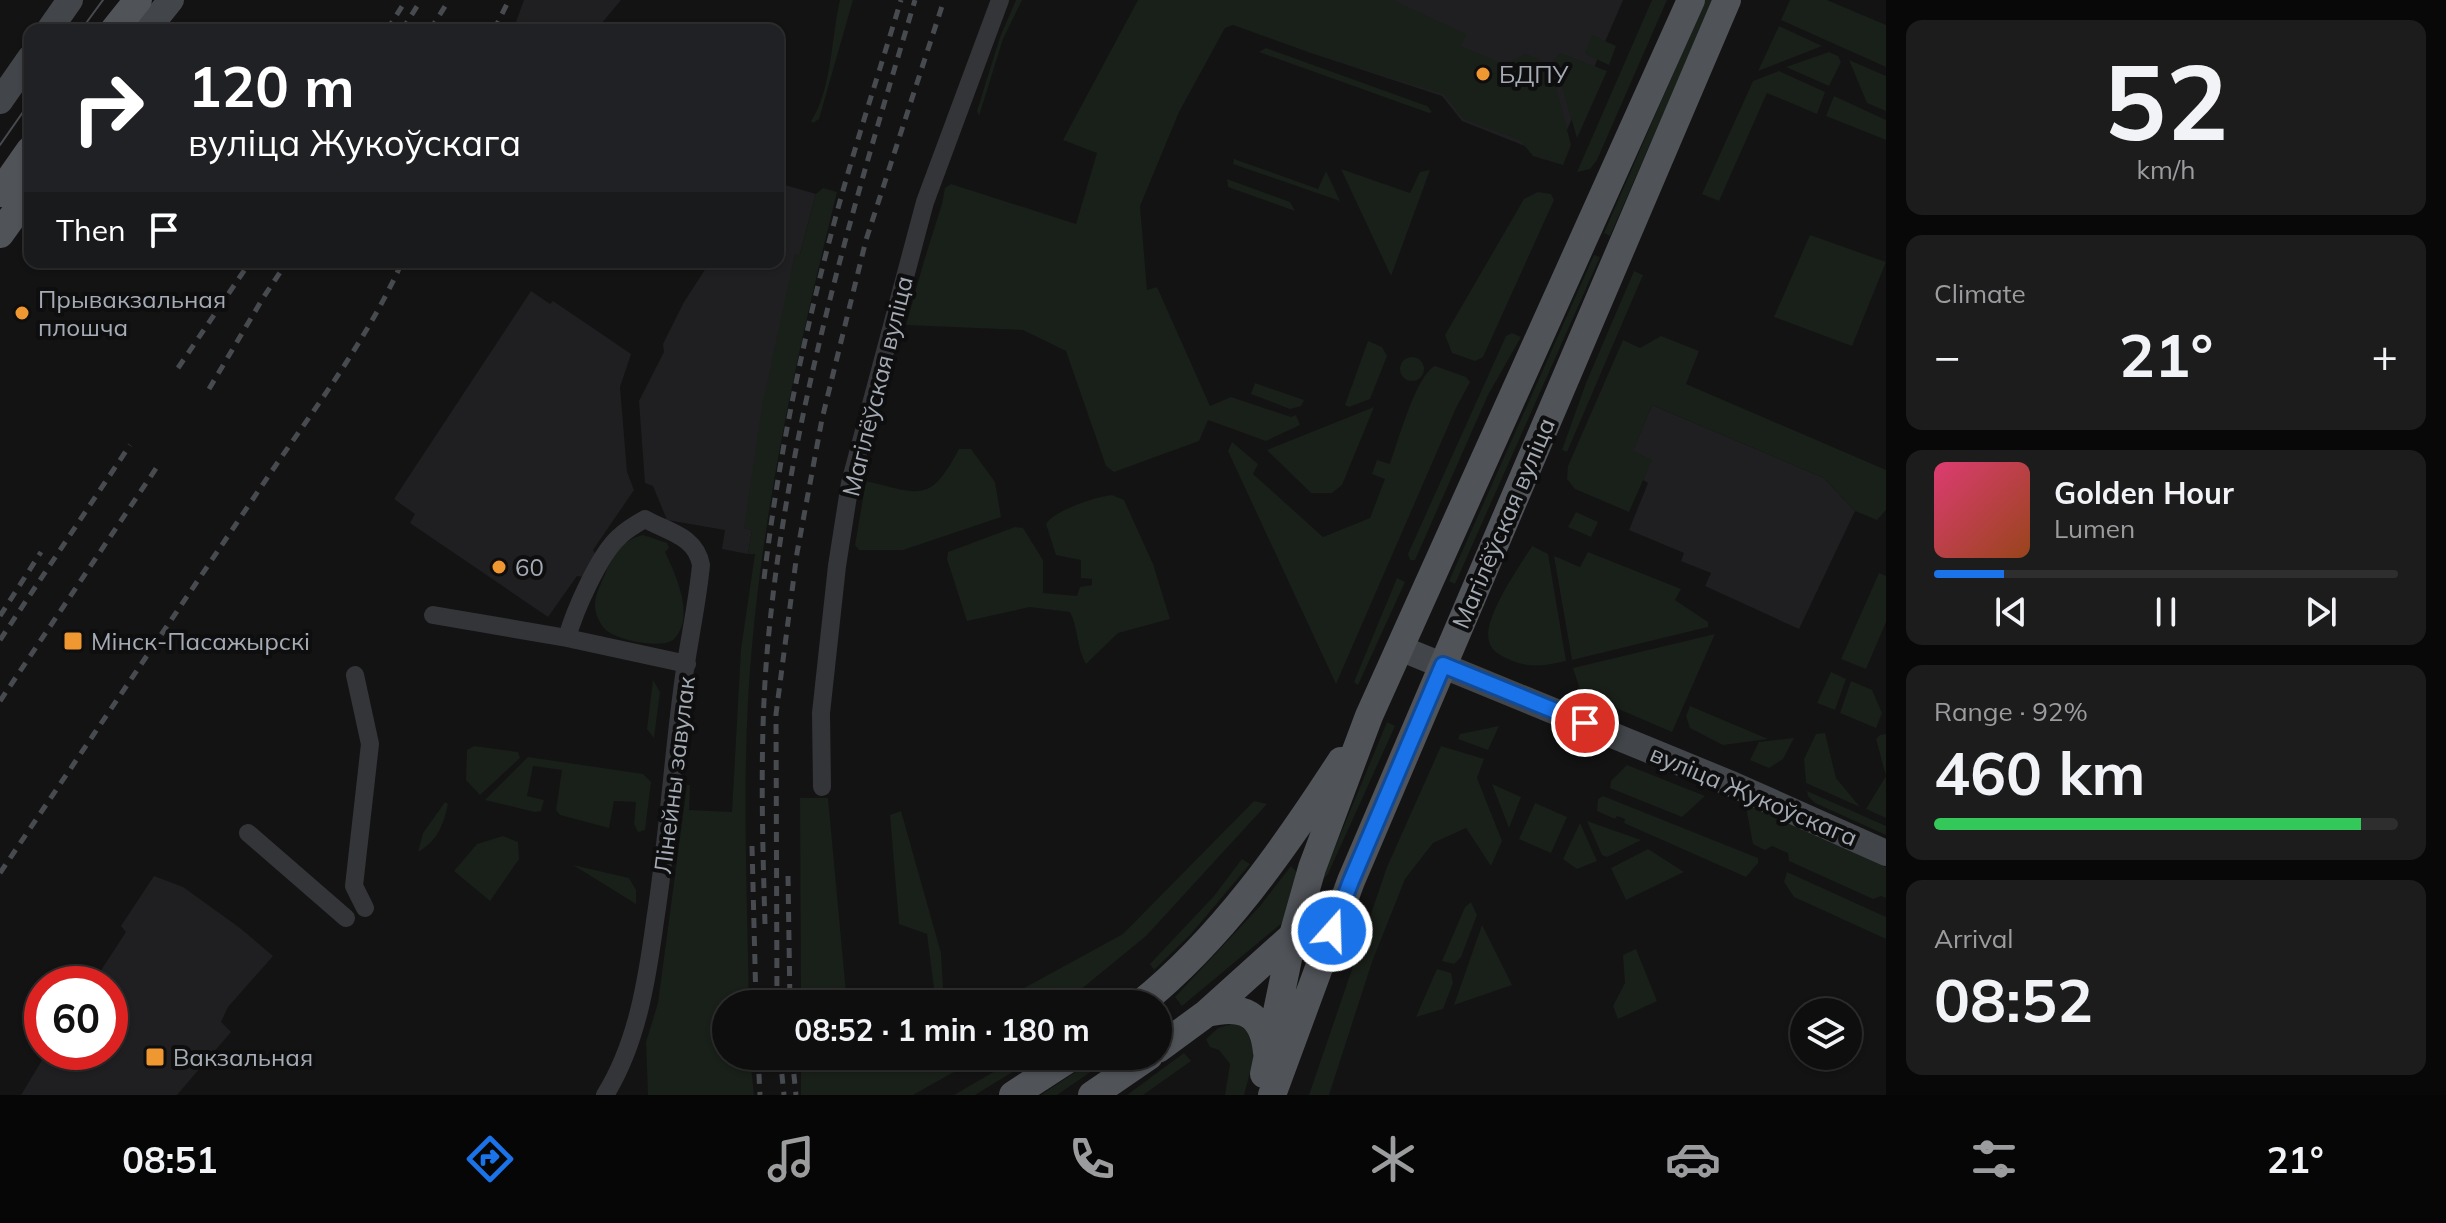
<!DOCTYPE html>
<html lang="en">
<head>
<meta charset="utf-8">
<style>
	:root { --surface:#0e0e0f; --page:#1c1c1d; --text:#f1f3f6; --muted:#9b9c9e; --line:#2e2e2f; --accent:#1a73e8 }
	body { margin:0; font-family:Mulish,sans-serif; background:var(--page); color:var(--text); height:100vh; display:flex; flex-direction:column; font-size:30px; white-space:nowrap }
	* { box-sizing:border-box; margin:0 }
	p { font-size:26px; color:var(--muted) }
	.icon { flex:none; width:44px; height:44px; fill:none; stroke:currentColor; stroke-width:2; stroke-linecap:round; stroke-linejoin:round }
	.map { position:relative; flex:1; overflow:hidden }
	.side { display:flex; flex-direction:column; gap:20px; padding:20px; background:#080808; width:560px }
	.side>* { flex:none }
	.banner { position:absolute; left:24px; top:24px; width:760px; height:244px; border-radius:16px; box-shadow:0 2px 6px #0004,0 0 0 2px var(--line); background:#202124; color:#fff; overflow:hidden }
	.tools { position:absolute; left:1790px; top:998px; display:grid; gap:16px }
	.tools a { display:grid; place-items:center; width:72px; height:72px; border-radius:50%; background:var(--surface); box-shadow:0 2px 6px #0004,0 0 0 2px var(--line); font-size:40px }
	.speed { position:absolute; left:24px; top:966px; display:flex; gap:16px; font-size:40px; font-weight:700; text-align:center }
	.speed>* { display:grid; place-content:center; width:104px; height:104px; border-radius:50%; background:var(--surface); box-shadow:0 2px 6px #0004,0 0 0 2px var(--line); line-height:1 }
	.speed .limit { border:12px solid #d22; background:#fff; color:#111 }
	.pin { position:absolute; display:grid; place-items:center; width:68px; height:68px; color:#fff; margin:-34px; border:4px solid #fff; border-radius:50%; box-shadow:0 2px 8px #0007 }
	.me { position:absolute; width:88px; margin:-44px; rotate:20deg; stroke-linejoin:round; filter:drop-shadow(0 0 6px #0008) }
	.turn { display:flex; align-items:center; gap:28px; height:168px; padding:0 32px; font-size:36px }
	.turn .icon { width:104px; height:104px; stroke-width:2.5 }
	.turn b { display:block; font-size:56px; line-height:68px }
	.then { display:flex; align-items:center; height:76px; padding:0 32px; background:#0003; gap:16px; font-size:30px }
	.big { font-size:60px; font-weight:700; line-height:1.1 }
	.side .widget { flex:1; display:flex; flex-direction:column; justify-content:center; gap:12px; min-width:0; padding:0 28px; border-radius:16px; background:var(--page) }
	.side .dial { align-items:center; gap:0 }
	.dial b { font-size:104px; line-height:1 }
	.song { display:flex; align-items:center; gap:24px }
	.cover { width:96px; height:96px; border-radius:12px; background:linear-gradient(135deg,hsl(340 70% 55%),hsl(20 70% 35%)) }
	.played { height:8px; border-radius:4px; background:linear-gradient(90deg,var(--accent) 15%,var(--line) 15%) }
	.keys { display:flex; justify-content:space-around; direction:ltr }
	.heat { display:flex; justify-content:space-between; align-items:center; font-size:44px; direction:ltr }
	.charge { height:12px; border-radius:6px; background:linear-gradient(90deg,#34c759 92%,var(--line) 0) }
	.trip { position:absolute; left:712px; top:990px; width:460px; height:80px; border-radius:40px; background:var(--surface); box-shadow:0 2px 6px #0004,0 0 0 2px var(--line); font-weight:700; line-height:80px; text-align:center }
	.tab-bar { display:flex; height:128px; justify-content:space-around; align-items:center; background:#060606; color:var(--muted) }
	.tab-bar .icon { width:56px; height:56px }
	.tab-bar .selected { color:var(--accent) }
	.tab-bar b { font-size:36px; color:var(--text) }
	main { display:flex; flex:1; min-height:0 }
	.map>svg:first-child { display:block }
	.built { fill:#1f1f21 }
	.green { fill:#191f19 }
	.lines { fill:none; stroke-linecap:round; stroke-linejoin:round }
	.street { stroke:#343539; stroke-width:18 }
	.secondary { stroke:#424549; stroke-width:26 }
	.primary { stroke:#505358; stroke-width:28 }
	.tram { stroke:#474a4e; stroke-width:2 }
	.rail { stroke:#474a4e; stroke-width:5; stroke-dasharray:10 8; stroke-linecap:butt }
	.route-casing { stroke:#114b97; stroke-width:20 }
	.route { stroke:#1a73e8; stroke-width:14 }
	.poi-dot { fill:#ef9730; stroke:#0e0e0f; stroke-width:3 }
	.labels { text-anchor:middle; dominant-baseline:central; stroke-width:8; stroke-linejoin:round; paint-order:stroke }
	.poi-label { font-size:24px; fill:#a4abb5; stroke:#0e0e0f; text-anchor:start }
	.street-label { font-size:24px; fill:#a4abb5; stroke:#0e0e0f }
</style>
</head>
<body>
<main>
<div class="map">
<svg width="1886" height="1095" viewBox="0 0 1886 1095">
	<rect width="100%" height="100%" fill="#131314"/>
	<path class="built" d="M524,0H621L596,30H513Z
		M1331,0H1623L1555,158L1462,121L1442,96L1308,52Z
		M778,183L816,194L800,254H795L745,528L752,530L748,554L722,549L725,530L667,520L653,486L645,483L639,401L664,352L663,344L684,302L710,262H778Z
		M531,291L550,304L553,301L631,354L620,387L627,472L634,490L593,550L597,556L583,577L577,576L548,617L410,523L415,514L394,499Z
		M1652,405L1824,478L1855,511L1799,629L1705,586L1711,573L1681,561L1684,553L1629,530L1648,483L1643,480L1651,460L1632,452Z
		M154,876L183,887L240,928L273,956L228,1007L221,1022L231,1032L177,1095H21L47,1052H110V984H92L126,932L121,926Z"/>
	<path class="green" d="M840,0H853L819,119L813,123L811,121C832,89 831,37 840,0Z
		M1016,0H1022L1003,39L979,116L977,111L1000,37Z
		M1138,0H1392L1466,34L1461,46L1505,65L1525,54L1539,59L1541,64L1551,68L1571,145L1563,165L1533,156L1520,140L1464,119L1444,94L1308,52L1233,25L1225,28L1179,112L1140,206L1147,290L1157,287L1210,406L1231,397L1291,417L1296,415L1300,425L1266,441L1208,420L1199,441L1114,472L1106,466L1066,351L1023,330L906,325L924,261L942,204L945,188L951,184L1076,224L1097,153L1063,140Z
		M1652,0H1667L1597,160L1590,169L1577,172Z
		M1705,0H1713L1610,236L1604,233Z
		M1790,0H1827L1886,25V67L1781,20Z
		M1779,26L1822,46L1758,71Z
		M1592,35L1616,46L1609,65L1585,54Z
		M1266,48L1427,106L1432,112L1429,113L1259,52Z
		M1829,52L1838,56L1841,62L1829,86L1786,67Z
		M1560,53L1607,71L1577,138L1554,59Z
		M1849,60L1886,76V111L1867,103Z
		M1779,71L1825,92L1817,114L1767,93L1719,201L1702,194L1753,81Z
		M1834,96L1886,120V140L1826,116Z
		M1234,159L1318,189L1326,171L1340,201L1233,164Z
		M1341,169L1410,193L1420,172L1430,170L1391,276Z
		M1227,179L1290,202L1295,211L1228,187Z
		M823,188L837,192C800,342 766,491 752,646C741,764 747,885 749,1004H726V1056H750L754,1095H648L646,1042L658,1003L687,785H690L689,810L732,812L741,649L755,554H748L752,530L744,528L762,407L795,254H800L816,194Z
		M1538,192L1551,194L1554,200L1483,357L1475,361L1452,353L1445,335L1524,199Z
		M1810,235L1886,262L1852,346L1774,317Z
		M1594,255L1600,257L1455,584L1449,581Z
		M1634,271L1643,275L1567,452L1562,450L1586,383Z
		M1512,333L1521,337L1488,395L1415,560H1410L1408,554L1506,336Z
		M1661,336L1699,351L1686,384L1886,470V510L1877,520L1855,511L1824,478L1652,405L1633,451L1652,460L1629,512L1575,489L1567,479L1568,466L1623,340L1640,348Z
		M1368,341L1382,347L1387,356L1370,399L1349,407L1345,405Z
		M1400 369a12 12 0 1 1 24 0a12 12 0 1 1-24 0Z
		M1435,366L1466,377L1470,382L1456,408L1336,684L1228,451L1232,442L1258,464L1253,474L1323,537L1370,518L1385,479L1372,474L1377,460L1390,464C1398,442 1416,375 1435,366Z
		M1255,383L1304,400L1301,406L1290,409L1251,394Z
		M1374,407L1342,485L1332,493H1311L1267,450Z
		M959,449H971L995,482L1001,517L903,550H859L855,545L866,481C920,494 930,504 959,449Z
		M1112,495L1124,500L1153,564L1170,619L1118,633L1086,664C1076,647 1079,630 1070,612L1030,607L967,621L947,559L948,552L1015,527L1023,528L1043,560V593L1077,596L1080,587L1092,585V579L1081,578V560L1056,555L1046,524C1055,510 1095,497 1112,495Z
		M1576,512L1598,522L1591,537L1568,527Z
		M643,535L667,543L669,548L665,552C675,573 696,617 674,639C663,650 615,640 605,629C602,627 597,617 596,613C592,599 601,584 606,572C614,553 622,540 643,535Z
		M1532,546L1548,554L1566,661C1543,666 1528,669 1506,658C1498,654 1491,650 1489,641C1482,619 1520,566 1532,546Z
		M1588,552L1681,589L1675,600L1708,622V627L1572,660L1554,556L1580,567Z
		M1879,573L1886,576V622L1866,669L1841,659Z
		M1397,578L1405,582L1358,685L1354,682Z
		M1715,634L1672,732L1581,693L1573,668Z
		M1831,672L1846,679L1835,710L1817,703Z
		M653,680L660,692L654,738L647,729Z
		M1851,681L1872,690L1882,713L1876,728L1840,713Z
		M1690,706L1768,739L1723,745L1690,728L1686,716Z
		M1387,722L1395,726L1328,874L1321,881Z
		M1499,726L1488,750L1458,739L1460,734Z
		M1825,733L1836,778L1860,807L1806,783L1804,759L1816,734Z
		M1886,734V818L1866,809L1886,776L1876,739L1880,735Z
		M1794,738L1783,759L1769,768L1750,760L1759,742Z
		M474,746L518,752L520,758L480,795L466,780L467,750Z
		M1441,746L1484,759L1477,778L1502,841L1491,866L1466,828L1433,843L1405,879L1372,962L1329,1095H1309L1387,867Z
		M528,757L643,774L651,782L645,830L638,832L634,824L636,802L614,801L609,828L560,815L556,810L562,770L533,766L527,796L544,800L541,811L535,812L485,800Z
		M1627,765L1705,796L1682,817L1610,788L1611,781Z
		M1492,784L1521,797L1509,828Z
		M1807,791L1886,826V835L1815,803L1808,796Z
		M1603,796L1758,858V863L1746,877L1624,823L1625,819L1617,816L1615,819L1597,811L1598,799Z
		M800,798H828L847,1004H801Z
		M1254,801L1267,804L1146,936L1063,1004H995L1123,934Z
		M445,802L448,804C443,826 438,840 418,852L423,833Z
		M1745,802L1886,867V898L1881,896L1873,899L1789,861L1788,853L1772,846L1765,850L1753,844Z
		M1535,803L1567,817L1551,853L1519,839Z
		M901,811L941,953L944,1004H936L927,934L899,924L890,815Z
		M1587,821L1641,840L1607,857L1602,855Z
		M1580,823L1597,861L1577,869L1563,859Z
		M503,836L518,842L519,859L490,901L454,871L477,844Z
		M1648,849L1684,872L1626,900L1611,868Z
		M1242,859L1250,864L1191,934L1154,970L1150,964L1214,896Z
		M573,865L629,878L636,890V904Z
		M1291,866L1299,875L1282,923L1182,1006L1175,997L1260,906Z
		M1787,872L1886,917V939L1794,897L1784,882Z
		M1471,902L1477,915L1461,957L1454,964L1442,961L1465,907Z
		M1482,925L1512,985L1454,1005Z
		M1636,949L1657,1001L1618,1019L1613,1006L1625,983L1623,955Z
		M1437,969L1451,973L1453,983L1443,1009L1416,1017Z
		M1235,1023L1245,1025L1255,1054L1244,1095H1225L1230,1064L1219,1050L1210,1047L1206,1039L1218,1028Z
		M1184,1053L1191,1061L1143,1095H1127Z
		M801,1056H982L913,1095H801Z
		M1021,1056H1039L975,1095H954Z
		M1099,1056H1114L1057,1095H1041Z"/>
	<g class="lines">
		<path class="street" d="M433,615L567,638L687,664
			M567,638C574,612 599,555 619,537C627,529 636,524 645,519C668,532 696,536 701,565C697,607 687,649 682,691C672,768 667,845 655,921C647,980 637,1044 605,1095
			M355,675L370,744L354,886L365,908
			M822,787L821,713L837,566L850,483L925,202L1000,0
			M248,833L346,918"/>
		<path class="secondary" d="M49,30L70,0
			M147,30L171,0
			M0,101L30,58
			M1400,648L1734,785L1886,853"/>
		<path class="primary" d="M114,30L138,0
			M0,193L30,150
			M0,234L30,192
			M1140,1004C1222,938 1284,849 1341,761
			M1207,1013C1244,1004 1263,1014 1267,1052
			M1158,1049L1207,1013L1298,931
			M1264,1074L1293,935L1312,868L1369,716L1691,0
			M1013,1095L1073,1056
			M1092,1095L1149,1056
			M1272,1095L1351,881L1727,0"/>
		<path class="tram" d="M81,30L103,0
			M0,145L30,102"/>
		<path class="rail" d="M387,30L406,0
			M402,30L421,0
			M430,30L449,0
			M494,30L509,0
			M178,368L250,262
			M209,389L263,298L287,262
			M764,579C778,460 802,343 833,227C853,151 878,76 901,0
			M0,616L41,552
			M0,640L130,445
			M0,701L159,464
			M752,846L756,1004
			M0,873C87,744 174,616 261,487C310,414 366,343 402,262
			M788,876L790,1004
			M765,924C762,824 759,722 770,622C792,409 854,204 915,0
			M777,1004L776,714L797,553L822,419L866,240L944,0
			M758,1056L760,1095
			M780,1056L784,1095
			M792,1056L796,1095"/>
	</g>
	<g class="lines">
		<g class="route-casing">
			<path id="route" d="M1332,931L1351,881L1443,665L1585,723"/>
		</g>
		<use href="#route" class="route"/>
	</g>
	<g class="poi-dot">
		<circle cx="1483" cy="74" r="8"/>
		<circle cx="22" cy="313" r="8"/>
		<circle cx="499" cy="567" r="8"/>
		<rect x="63" y="631" width="20" height="20" rx="4"/>
		<rect x="145" y="1047" width="20" height="20" rx="4"/>
	</g>
	<g class="labels">
		<g class="poi-label">
			<text x="1499" y="74">БДПУ</text>
			<text x="38" y="299">Прывакзальная<tspan x="38" dy="28">плошча</tspan></text>
			<text x="515" y="567">60</text>
			<text x="91" y="641">Мінск-Пасажырскі</text>
			<text x="173" y="1057">Вакзальная</text>
		</g>
		<g class="street-label">
			<text transform="translate(877 386) rotate(-76)">Магілёўская вуліца</text>
			<text transform="translate(1503 523) rotate(-67)">Магілёўская вуліца</text>
			<text transform="translate(674 775) rotate(-83)">Лінейны завулак</text>
			<text transform="translate(1754 795) rotate(23)">вуліца Жукоўскага</text>
		</g>
	</g>
</svg>
<div class="tools">
<a><svg class="icon" aria-label="layers" viewBox="0 0 24 24"><path d="M12 4l9 5-9 5-9-5zM3 14l9 5 9-5"/></svg></a>
</div>
<div class="speed"><div class="limit">60</div></div>
<div class="pin" style="left:1585px;top:723px;background:#d93025"><svg class="icon" aria-label="arrive" viewBox="0 0 24 24"><path d="M6 21V4h12l-3 4 3 4H6"/></svg></div>
<svg class="me" style="left:1332px;top:931px" viewBox="-20 -20 40 40"><circle r="17" fill="#1a73e8" stroke="#fff" stroke-width="3"/><path d="M0-11L8 9 0 5-8 9z" fill="#fff"/></svg>
<div class="trip">08:52 · 1 min · 180 m</div>
<div class="banner">
<div class="turn"><svg class="icon" aria-label="right" viewBox="0 0 24 24"><path d="M7 20v-9h11M14 6l5 5-5 5"/></svg><div><b>120 m</b>вуліца Жукоўскага</div></div>
<div class="then">Then<svg class="icon" aria-label="arrive" viewBox="0 0 24 24"><path d="M6 21V4h12l-3 4 3 4H6"/></svg></div>
</div>
</div>
<section class="side">
<div class="widget dial"><b>52</b><p>km/h</p></div>
<div class="widget"><p>Climate</p>
<div class="heat"><a>−</a><b class="big">21°</b><a>+</a></div>
</div>
<div class="widget">
<div class="song"><i class="cover"></i><div><b>Golden Hour</b><p>Lumen</p></div></div>
<div class="played"></div>
<div class="keys"><svg class="icon" aria-label="previous" viewBox="0 0 24 24"><path d="M18 5L8 12l10 7zM5 5v14"/></svg><svg class="icon" aria-label="pause" viewBox="0 0 24 24"><path d="M8 5v14M16 5v14"/></svg><svg class="icon" aria-label="next" viewBox="0 0 24 24"><path d="M6 5l10 7-10 7zM19 5v14"/></svg></div>
</div>
<div class="widget"><p>Range · 92%</p><b class="big">460 km</b><div class="charge"></div></div>
<div class="widget"><p>Arrival</p><b class="big">08:52</b></div>
</section>
</main>
<nav class="tab-bar">
<b>08:51</b>
<svg class="icon selected" aria-label="directions" viewBox="0 0 24 24"><path d="M12 3l9 9-9 9-9-9zM9 14v-3h6M13 9l2 2-2 2"/></svg>
<svg class="icon" aria-label="music" viewBox="0 0 24 24"><path d="M9 18V5l10-2v13"/><circle cx="6" cy="18" r="3"/><circle cx="16" cy="16" r="3"/></svg>
<svg class="icon" aria-label="phone" viewBox="0 0 24 24"><path d="M5 4h4l2 5-3 2q2 4 5 5l2-3 5 2v4C11 20 4 13 5 4z"/></svg>
<svg class="icon" aria-label="climate" viewBox="0 0 24 24"><path d="M12 3v18M4 7l16 10M4 17L20 7"/></svg>
<svg class="icon" aria-label="car" viewBox="0 0 24 24"><path d="M5 17H2v-5l4-1 3-4h7l3 4 3 1v5h-3M9 17h6M6 11h13"/><circle cx="7" cy="17" r="2"/><circle cx="17" cy="17" r="2"/></svg>
<svg class="icon" aria-label="filters" viewBox="0 0 24 24"><path d="M4 7h16M4 17h16"/><circle cx="9" cy="7" r="2"/><circle cx="15" cy="17" r="2"/></svg>
<b>21°</b>
</nav>
</body>
</html>
